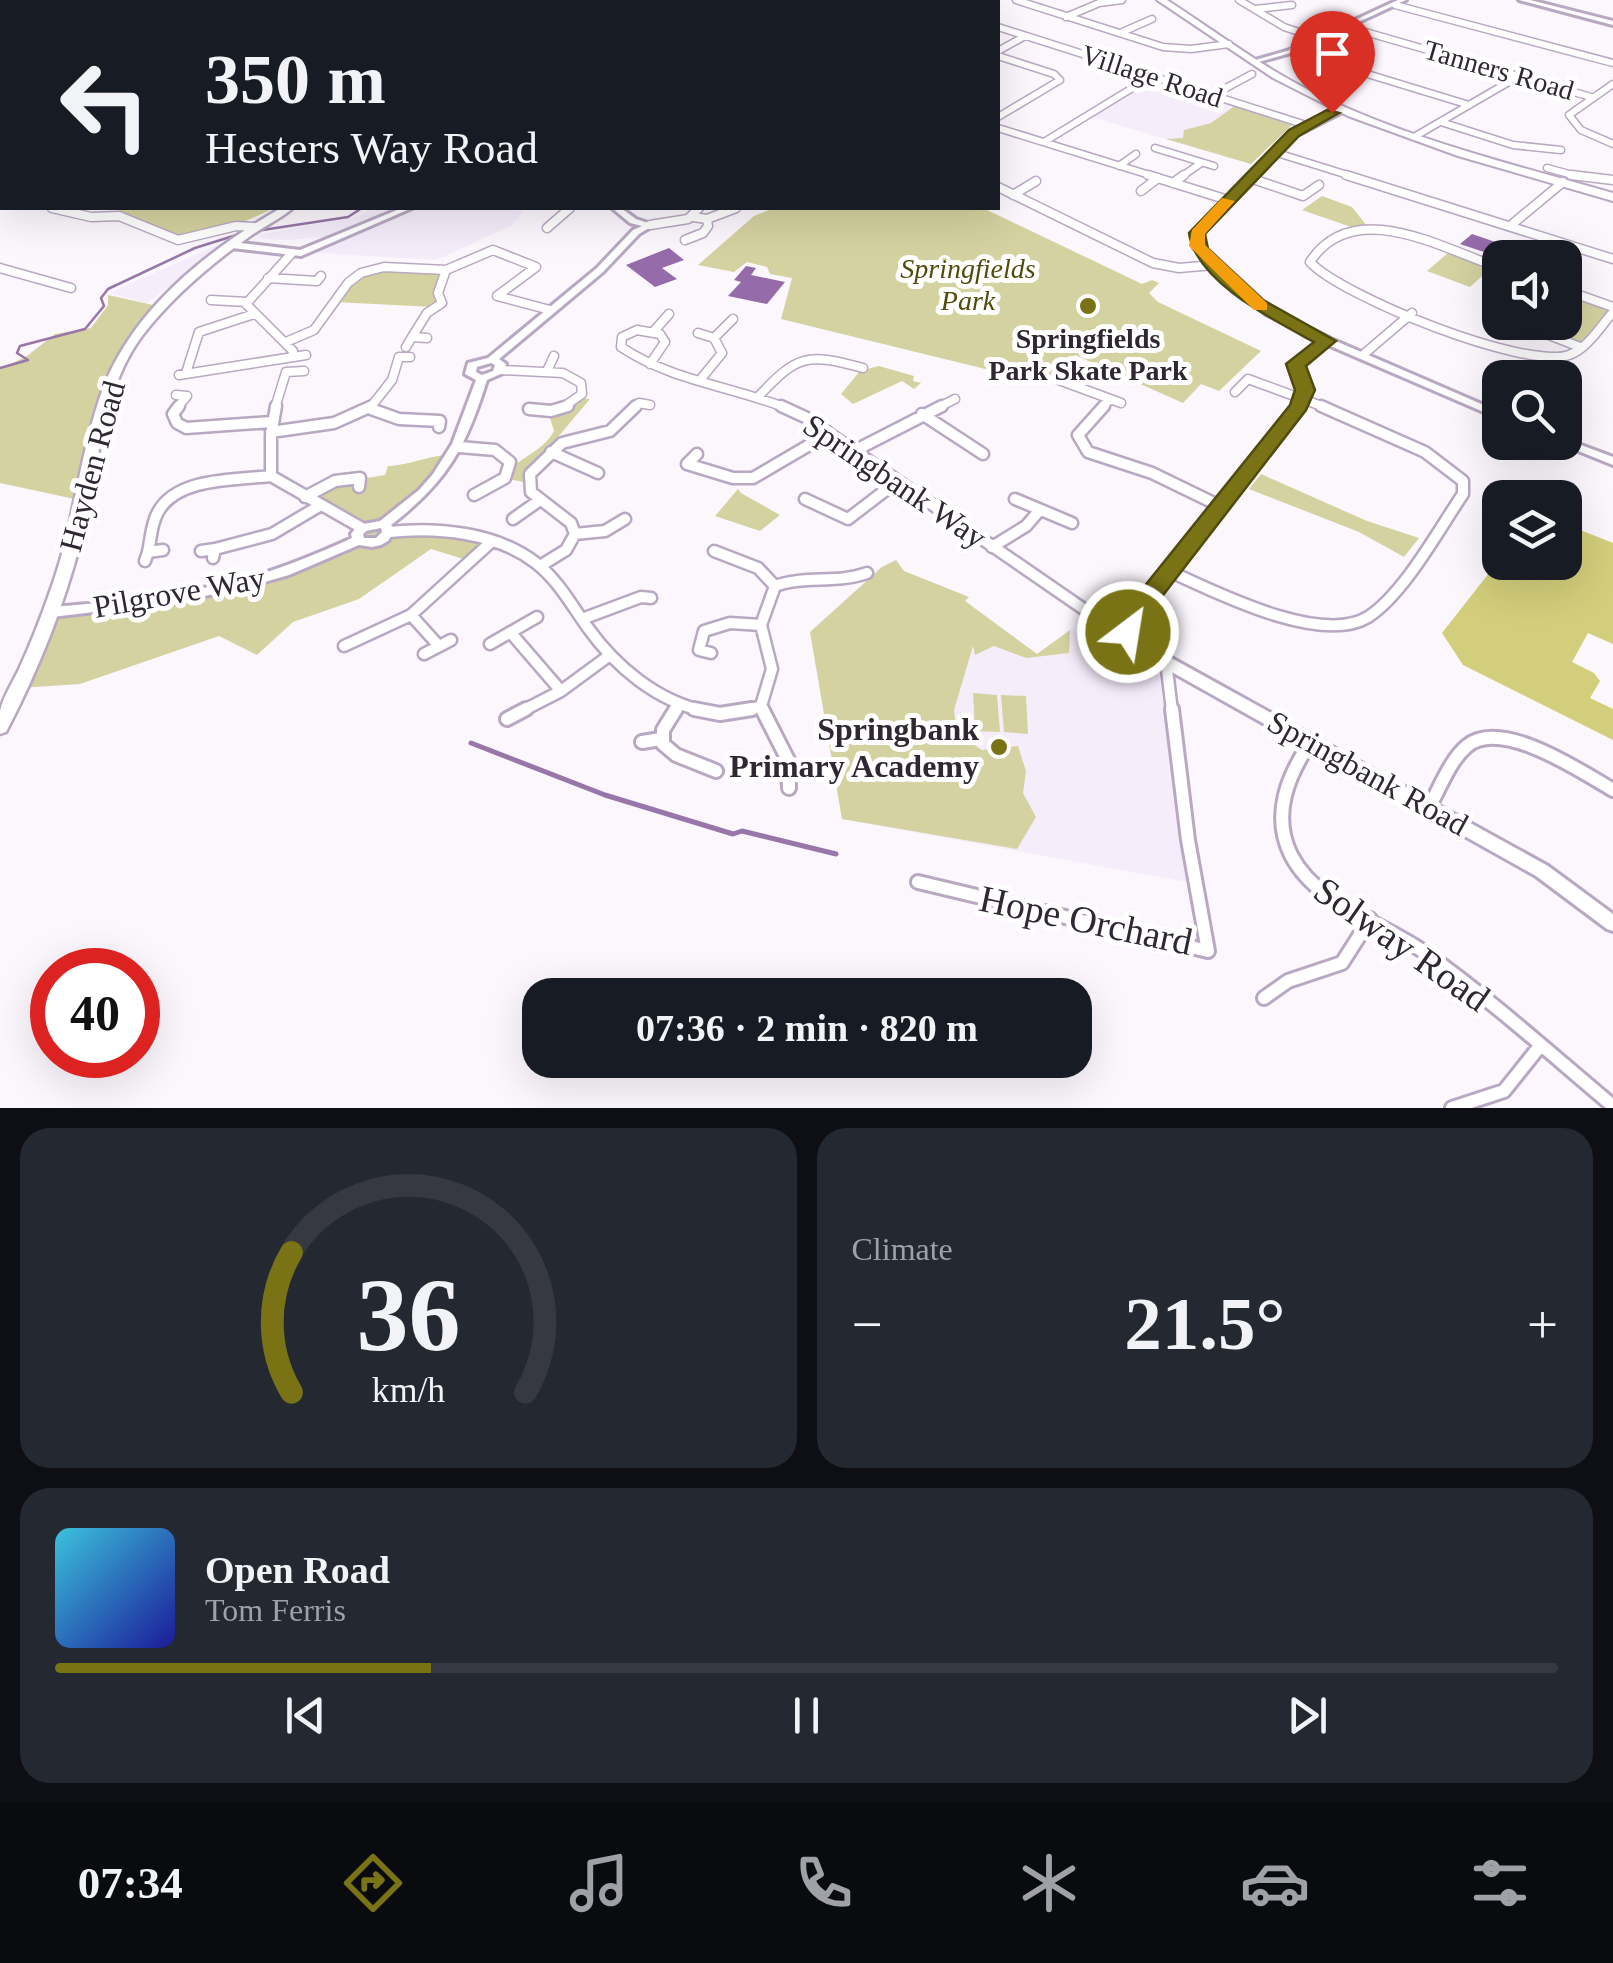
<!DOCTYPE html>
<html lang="en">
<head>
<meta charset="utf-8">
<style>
	:root { --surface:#171b24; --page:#242831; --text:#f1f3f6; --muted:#9ea1a6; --line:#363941; --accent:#797315 }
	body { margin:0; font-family:"Times New Roman",serif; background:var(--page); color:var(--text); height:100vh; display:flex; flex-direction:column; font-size:38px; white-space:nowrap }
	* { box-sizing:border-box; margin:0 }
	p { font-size:32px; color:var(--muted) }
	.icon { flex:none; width:55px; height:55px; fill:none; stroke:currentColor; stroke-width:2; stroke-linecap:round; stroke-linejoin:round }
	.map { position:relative; height:1108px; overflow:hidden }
	.side { display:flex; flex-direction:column; gap:20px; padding:20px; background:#0d0f14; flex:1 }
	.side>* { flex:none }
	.banner { position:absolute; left:0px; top:0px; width:1000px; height:210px; box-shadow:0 10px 40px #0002; background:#171b24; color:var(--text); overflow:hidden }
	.tools { position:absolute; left:1482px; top:240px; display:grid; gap:20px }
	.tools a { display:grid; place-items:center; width:100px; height:100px; border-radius:20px; background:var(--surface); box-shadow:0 10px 40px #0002; font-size:50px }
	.speed { position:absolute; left:30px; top:948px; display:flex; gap:20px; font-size:50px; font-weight:700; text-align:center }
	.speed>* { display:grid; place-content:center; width:130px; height:130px; border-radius:50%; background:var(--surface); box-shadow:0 10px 40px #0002; line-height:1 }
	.speed .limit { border:15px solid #d22; background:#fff; color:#111 }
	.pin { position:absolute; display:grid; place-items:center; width:85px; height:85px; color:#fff; margin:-102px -42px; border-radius:50% 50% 50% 0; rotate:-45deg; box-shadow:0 0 10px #0007 }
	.pin .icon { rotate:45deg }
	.me { position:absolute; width:110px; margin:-55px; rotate:31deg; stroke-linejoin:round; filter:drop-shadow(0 0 8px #0008) }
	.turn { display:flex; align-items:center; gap:35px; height:210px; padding:0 40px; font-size:45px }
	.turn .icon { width:130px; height:130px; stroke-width:2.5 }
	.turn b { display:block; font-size:70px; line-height:85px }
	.big { font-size:75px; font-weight:700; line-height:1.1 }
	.side .widget { flex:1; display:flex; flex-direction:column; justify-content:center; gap:15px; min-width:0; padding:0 35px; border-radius:30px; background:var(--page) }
	.side .dial { align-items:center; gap:0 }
	.dial svg { height:260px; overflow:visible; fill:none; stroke:var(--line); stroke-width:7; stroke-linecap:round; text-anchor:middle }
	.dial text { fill:var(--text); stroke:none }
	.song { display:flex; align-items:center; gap:30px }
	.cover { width:120px; height:120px; border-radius:15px; background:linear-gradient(135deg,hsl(190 70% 55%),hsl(240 70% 35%)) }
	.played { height:10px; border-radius:5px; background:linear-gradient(90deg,var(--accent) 25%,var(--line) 25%) }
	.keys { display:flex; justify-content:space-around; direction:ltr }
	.heat { display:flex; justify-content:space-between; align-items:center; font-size:55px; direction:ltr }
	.side .tiles { flex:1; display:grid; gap:20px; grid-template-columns:1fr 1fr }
	.widget:last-child { grid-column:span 2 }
	.trip { position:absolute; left:522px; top:978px; width:570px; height:100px; border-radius:30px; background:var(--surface); box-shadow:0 10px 40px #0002; font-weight:700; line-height:100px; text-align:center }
	.dock { display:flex; height:160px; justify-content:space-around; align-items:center; background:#090b0e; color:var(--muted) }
	.dock .icon { width:70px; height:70px }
	.dock .active { color:var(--accent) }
	.dock b { font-size:45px; color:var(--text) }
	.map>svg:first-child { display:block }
	.built { fill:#f6edfb }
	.green { fill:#d4d2a0 }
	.forest { fill:#d3ce7b }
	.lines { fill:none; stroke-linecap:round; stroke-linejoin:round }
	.stream-far1 { stroke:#9876a9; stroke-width:2.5 }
	.stream { stroke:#9876a9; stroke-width:5 }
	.building { fill:#966baa }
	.minor-far3-casing { stroke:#b9a8c2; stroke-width:9 }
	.minor-far2-casing { stroke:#b9a8c2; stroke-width:11 }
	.minor-far1-casing { stroke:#b9a8c2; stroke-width:15 }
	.minor-casing { stroke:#b9a8c2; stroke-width:18 }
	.tertiary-casing { stroke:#b9a8c2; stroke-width:6 }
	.secondary-casing { stroke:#b9a8c2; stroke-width:5 }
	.primary-casing { stroke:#b9a8c2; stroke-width:4 }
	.trunk-casing { stroke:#b9a8c2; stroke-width:22 }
	.minor-far3 { stroke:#fff; stroke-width:6 }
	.minor-far2 { stroke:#fff; stroke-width:8 }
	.minor-far1 { stroke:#fff; stroke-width:10 }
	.minor { stroke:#fff; stroke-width:12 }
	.tertiary { fill:#fff; fill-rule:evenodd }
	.secondary { fill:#fff; fill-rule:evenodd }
	.primary { fill:#fff; fill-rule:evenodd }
	.trunk { stroke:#fff; stroke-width:18 }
	.route { fill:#797315; stroke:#4f4b0e; stroke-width:2.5 }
	.slow { fill:#f59e0b }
	.poi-dot { fill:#797315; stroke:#fff; stroke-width:4 }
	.labels { text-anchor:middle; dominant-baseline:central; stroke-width:10; stroke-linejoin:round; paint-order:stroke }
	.far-street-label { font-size:28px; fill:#2f2833; stroke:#fff }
	.far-park-label { font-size:28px; font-style:italic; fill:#514c0b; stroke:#fff }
	.far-poi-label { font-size:28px; font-weight:bold; fill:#2f2833; stroke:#fff }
	.street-label { font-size:32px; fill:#2f2833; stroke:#fff }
	.poi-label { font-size:32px; font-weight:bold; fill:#2f2833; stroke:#fff; text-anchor:end }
	.near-street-label { font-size:38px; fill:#2f2833; stroke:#fff }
</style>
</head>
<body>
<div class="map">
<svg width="1613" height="1108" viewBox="0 0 1613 1108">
	<rect width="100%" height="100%" fill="#fbf7fd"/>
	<path class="built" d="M1149,81H1160L1293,124L1251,164L1091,117Z
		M372,208H525L513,225L436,260L318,253L321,237L291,240L263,239L257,235L357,217Z
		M215,246L219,249L147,303L109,293Z
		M896,560L904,571L969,597L965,601L1037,654L1072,629L1098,646L1122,651L1159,675L1187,882L842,819L810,632L882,567Z"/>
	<path class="green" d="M1236,105L1293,124L1251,164L1166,139L1183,138L1184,130L1211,123Z
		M1322,196L1352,207L1367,226L1354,228L1302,210Z
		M114,208H274C250,220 209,238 181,235C159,232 134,216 114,208Z
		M774,208H983L1142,284L1152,280L1159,283L1149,293L1158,302L1261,351L1219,391L1201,384L1183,403L1075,355L1047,384L781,319L792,278L770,274L767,267L747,262L734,272L698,265L754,216Z
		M1448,253L1491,268L1470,287L1427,271Z
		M371,269L446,270L438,291L441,298L434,307L335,302L348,283Z
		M1573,293L1613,307V312L1580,347L1530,328L1535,323L1565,322V301Z
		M108,295L162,307L114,376L84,501L0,483V369L27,356L55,334L91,328L108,305Z
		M879,366L914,376L913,381L921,383L914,389L902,381L853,404L841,394L860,371Z
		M580,398L590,399L558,437L557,441L562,443L528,483L505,478C515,457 541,455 554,431L548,411Z
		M456,454L387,526L490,543L470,561L431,549L359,599L293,622L257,655L219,636L80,684L19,688L52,612L232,589L358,541L361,528L305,497L323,485L385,475L388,466C412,465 428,455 456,454Z
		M1261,474L1367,521L1419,538L1404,557L1359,532L1249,489Z
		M738,489L741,493L780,515L760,531L715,516Z
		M896,560L904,571L969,597L965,601L1037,654L1070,630L1069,653L1026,658L994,646L975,655L973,646L954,710L957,734L982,750L1018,746L1026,771L1023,793L1036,817L1017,849L842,819L810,632L882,567Z
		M973,693L997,695L1000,732L975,731Z
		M1001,695L1026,696L1028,734L1004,732Z"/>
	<path class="forest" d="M1565,524L1613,543V644L1588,633L1572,662L1594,673L1600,681L1590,698L1613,709V740L1463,665L1442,633L1500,559V562H1565Z"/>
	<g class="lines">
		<path class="stream-far1" d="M583,2L587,0
			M256,231L348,217L362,208
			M0,368L28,360L17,353L20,346L85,329L104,306L101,298L108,289L195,248L246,232"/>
		<path class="stream" d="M471,743L605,795L733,834L742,831L836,854"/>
	</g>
	<path class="building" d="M1472,234L1507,246L1496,256L1460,244Z
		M669,248L684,260L662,268L677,279L655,287L626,265Z
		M746,266L756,268L751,275L785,282L767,304L728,296L741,282L734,280Z"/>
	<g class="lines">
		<g class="minor-far3-casing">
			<path id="minor-far3" d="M291,0L298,2
				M873,0L889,2
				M1016,0L1163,47L1191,49L1229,44
				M1239,0L1284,27L1320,39
				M510,2L515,0
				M558,2L562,0
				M766,2L770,0
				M850,2L854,0
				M1395,5L1613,63
				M1255,9L1292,5
				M1066,17L1099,3L1122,0
				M998,27L1306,125
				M1348,27L1591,97
				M1120,33L1152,19
				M998,51L1025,36
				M1292,51L1469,105
				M998,56L1054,74L1060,80L998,117
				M1613,84L1569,115L1581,130L1613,144
				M1213,95L1252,74
				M1441,122L1513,145L1561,150
				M998,128L1156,177
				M1414,137L1519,76
				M1044,142L1152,76
				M1155,148L1214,166
				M1274,152L1354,177
				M1119,166L1136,154
				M1547,168L1580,177
				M1181,177L1201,163"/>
		</g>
		<g class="minor-far2-casing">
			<path id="minor-far2" d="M1148,175L1228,200
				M1346,175L1613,259
				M1571,175L1613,180
				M1250,178L1303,196L1319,185
				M1173,183L1184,175
				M998,187L1153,263L1179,268L1213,265
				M1141,191L1158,178
				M1013,195L1036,181
				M52,208L91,217L119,216L178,240L236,226L254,227
				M707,219L736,208
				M650,225L688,219L699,208
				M1510,226L1563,182
				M547,228L570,208
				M685,240L703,233L708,226L707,219L693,217
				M291,254L246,304L293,351L292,357
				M0,268L71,288
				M1500,268C1443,249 1353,195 1310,262C1341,296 1524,370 1569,355C1587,349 1601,326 1613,312
				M268,278L317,281L321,276
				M1565,290L1613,307
				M211,300L247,302
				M1515,322L1580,347
				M654,331L669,314
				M698,333L714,338L722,353L700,380
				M412,337L427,313L442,303L438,293L446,270L493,250L536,267L497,296L550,310
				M714,338L733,319
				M286,342L314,330L348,283L361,273L384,267L446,270
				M406,347L412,337L427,338
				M1364,354L1412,313
				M650,364L665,342L660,334L637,330L622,337L621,347C672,381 731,386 786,408
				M501,370L563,373L581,383L582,394L562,408
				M547,371L554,356
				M186,373L199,332L254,314
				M179,375L306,355
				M1059,380L1121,403
				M1235,392L1248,379L1327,408
				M176,395L187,396L177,408
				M758,397C798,354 807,353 863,368
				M275,408L286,372L304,371
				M370,408L392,380L399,357H410
				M633,408L639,403L650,405
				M937,408L955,399
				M1102,408L1110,399"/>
		</g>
		<g class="minor-far1-casing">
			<path id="minor-far1" d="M179,406L173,414L177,423L186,428L271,422
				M276,406L271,436V476L362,528
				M781,406L805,417L1088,612L1127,625
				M1104,406L1078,435L1088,452L1152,473L1220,506
				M371,409L399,419L440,421L439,427
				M529,409L551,411L568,406
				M922,414L983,454
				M271,432L334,423L372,406
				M459,447L495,450L510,462L505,478L474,495
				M551,452L598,473
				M852,452L942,406
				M697,454L687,464L733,478H753L828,434
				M305,497L335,481L360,478L359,487
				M805,499L848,519L895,483
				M1015,499L1072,523
				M513,519L540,500
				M389,532C437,527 496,532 536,563C558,580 572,606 588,628C616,667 657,701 704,711
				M575,534L605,531L625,519
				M992,547L1026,526L1040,510
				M215,549L272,534L321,505
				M201,551L215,549L213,558
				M714,551L758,568L775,586C805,575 837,584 867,573
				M148,552C151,539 151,524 158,512C177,477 236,480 271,476
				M145,561L148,552L163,550
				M540,566L566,550L575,534L571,523L531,492L530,474L562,443L610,431L636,406
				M1169,571C1215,592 1321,646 1368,617C1404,594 1439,529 1463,494V481L1425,452L1321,406
				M411,615L439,646
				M582,619L641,597L651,598
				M511,633L561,691
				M490,644L537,617
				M344,646L411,615L490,543
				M711,653L699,650L704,631L730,623L761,625
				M424,654L451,640
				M1166,661L1172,711
				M522,711L561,691L610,655
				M675,711L679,705
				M745,711L761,706
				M764,711L761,706L772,669L761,625L775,586"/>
		</g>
		<g class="minor-casing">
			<path id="minor" d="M676,709L663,730V744L676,755L716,771
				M694,709L720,714L752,709
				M762,709L788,760L789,788
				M507,719L526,709
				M1311,741C1288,775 1271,815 1291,855C1316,904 1381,922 1424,952C1490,999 1551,1054 1613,1106
				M642,742L661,739
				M1429,807C1440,788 1450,760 1467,746C1501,717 1582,772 1613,790
				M918,882L1208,951L1188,840L1172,709
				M1264,998L1288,981L1342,963L1370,919
				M1452,1108L1504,1091L1540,1046"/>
		</g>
		<g class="tertiary-casing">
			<path id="tertiary" d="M1398,0H1406L1294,52L1255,63L1252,61L1290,50Z
				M1519,0H1530L1613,21V25Z
				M1339,108L1346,110L1297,135L1204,230L1202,245L1272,310L1331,339L1500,412V419L1328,345L1301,365L1310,390L1304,406L1134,626V630L1155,649L1548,866L1613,914V931L1607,929L1536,876L1145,657C1135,647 1118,637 1122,622L1294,405L1300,390L1290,364L1320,341L1266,314L1194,248L1196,229L1291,131Z
				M402,208H412L301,256L232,248L227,245L232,242L300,250Z
				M612,208H621L636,219L654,225L639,234L603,272L499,359L506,364L503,373L487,380C466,447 448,481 391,525L395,530L388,541L381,545L372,547L359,545L289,575L247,587L171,603L52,617L47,615L45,612L47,609L52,607C116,602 181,595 244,579C281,569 317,554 352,538L351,534L358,525L380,521L419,490L433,474L452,444L476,380L465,374L468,363L488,358L597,268L633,230L642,226L630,223ZM491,363L495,365L493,371L482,375L476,372L477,367ZM381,528L382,532L376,538H364L363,534L366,531Z
				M1565,439L1613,457V465L1561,444L1560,442H1565Z"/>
		</g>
		<g class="secondary-casing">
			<path id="secondary" d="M281,208H293C280,219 263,227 249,237C210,265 171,298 142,336C99,394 99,472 81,540C64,606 38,671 6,732L0,734C0,727 0,718 0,711C3,697 13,682 19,669C32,641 43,612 53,583C74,523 79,458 100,397C128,313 206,251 281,208Z"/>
		</g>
		<g class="primary-casing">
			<path id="primary" d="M1157,0H1167C1218,33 1267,71 1323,97C1415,141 1515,165 1613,193V201L1458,156L1348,116L1273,78Z"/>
		</g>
		<g class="trunk-casing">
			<path id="trunk" d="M372,2L382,0
				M0,135L2,134"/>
		</g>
		<use href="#minor-far3" class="minor-far3"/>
		<use href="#minor-far2" class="minor-far2"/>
		<use href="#minor-far1" class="minor-far1"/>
		<use href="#minor" class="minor"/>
		<use href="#tertiary" class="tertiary"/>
		<use href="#secondary" class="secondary"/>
		<use href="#primary" class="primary"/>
		<use href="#trunk" class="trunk"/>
	</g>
	<path class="route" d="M1327,110L1339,113L1299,136L1205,234L1208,249L1263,300L1336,341L1306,366L1315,390L1306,410L1140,625L1137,638H1119L1116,624L1119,618L1290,405L1295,390L1286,364L1314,342C1274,320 1196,282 1189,233L1289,130Z"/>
	<path class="slow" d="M1222,198L1235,201L1205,234V245L1267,303V310H1254L1189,246L1192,230Z"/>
	<g class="poi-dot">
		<circle cx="1088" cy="306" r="10"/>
		<circle cx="999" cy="747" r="10"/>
	</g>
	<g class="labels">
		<g class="far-street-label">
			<text transform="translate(1499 70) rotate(16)">Tanners Road</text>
			<text transform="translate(1152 76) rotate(18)">Village Road</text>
		</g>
		<g class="far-park-label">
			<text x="968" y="268">Springfields<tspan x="968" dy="32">Park</tspan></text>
		</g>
		<g class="far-poi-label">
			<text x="1088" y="338">Springfields<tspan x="1088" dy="32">Park Skate Park</tspan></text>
		</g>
		<g class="street-label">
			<text transform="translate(92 466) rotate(-75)">Hayden Road</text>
			<text transform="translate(895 481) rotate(34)">Springbank Way</text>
			<text transform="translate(179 592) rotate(-10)">Pilgrove Way</text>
			<text transform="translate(1368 773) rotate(29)">Springbank Road</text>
		</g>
		<g class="poi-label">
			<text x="979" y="729">Springbank<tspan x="979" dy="37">Primary Academy</tspan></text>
		</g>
		<g class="near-street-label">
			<text transform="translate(1086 920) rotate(12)">Hope Orchard</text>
			<text transform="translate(1402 944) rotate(35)">Solway Road</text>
		</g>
	</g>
</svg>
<div class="tools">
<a><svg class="icon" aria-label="sound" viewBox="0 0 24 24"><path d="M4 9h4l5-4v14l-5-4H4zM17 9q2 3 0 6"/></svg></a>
<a><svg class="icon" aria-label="search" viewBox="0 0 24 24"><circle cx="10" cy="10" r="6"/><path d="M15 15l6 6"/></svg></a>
<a><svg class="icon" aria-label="layers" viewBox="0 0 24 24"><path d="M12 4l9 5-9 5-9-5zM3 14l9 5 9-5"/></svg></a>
</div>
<div class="speed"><div class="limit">40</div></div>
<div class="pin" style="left:1332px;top:113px;background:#d93025"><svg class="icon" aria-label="arrive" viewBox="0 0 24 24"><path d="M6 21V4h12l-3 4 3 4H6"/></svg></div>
<svg class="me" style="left:1128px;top:632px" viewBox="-20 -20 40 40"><circle r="17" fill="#797315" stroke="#fff" stroke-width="3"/><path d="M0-11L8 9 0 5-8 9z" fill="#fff"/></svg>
<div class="trip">07:36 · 2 min · 820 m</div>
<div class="banner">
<div class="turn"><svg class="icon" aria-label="left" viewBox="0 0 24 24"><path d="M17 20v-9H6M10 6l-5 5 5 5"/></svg><div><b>350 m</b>Hesters Way Road</div></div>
</div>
</div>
<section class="side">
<div class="tiles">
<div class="widget dial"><svg viewBox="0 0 100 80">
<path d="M14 69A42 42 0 1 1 86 69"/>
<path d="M14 69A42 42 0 0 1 14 26" stroke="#797315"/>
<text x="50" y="56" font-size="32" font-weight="700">36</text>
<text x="50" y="72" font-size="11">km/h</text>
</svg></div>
<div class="widget"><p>Climate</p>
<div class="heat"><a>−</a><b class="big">21.5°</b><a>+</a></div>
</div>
<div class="widget">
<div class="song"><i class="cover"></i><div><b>Open Road</b><p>Tom Ferris</p></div></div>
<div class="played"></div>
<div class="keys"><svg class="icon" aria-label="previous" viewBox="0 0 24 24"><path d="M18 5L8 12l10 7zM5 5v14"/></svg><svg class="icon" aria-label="pause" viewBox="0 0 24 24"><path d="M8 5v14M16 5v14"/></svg><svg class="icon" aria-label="next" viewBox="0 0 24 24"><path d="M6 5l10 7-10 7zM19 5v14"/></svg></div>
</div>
</div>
</section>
<nav class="dock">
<b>07:34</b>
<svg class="icon active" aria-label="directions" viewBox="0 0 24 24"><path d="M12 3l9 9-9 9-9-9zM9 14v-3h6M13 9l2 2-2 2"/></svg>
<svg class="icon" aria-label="music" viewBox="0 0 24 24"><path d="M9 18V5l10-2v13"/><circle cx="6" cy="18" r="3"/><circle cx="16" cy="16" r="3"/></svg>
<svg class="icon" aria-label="phone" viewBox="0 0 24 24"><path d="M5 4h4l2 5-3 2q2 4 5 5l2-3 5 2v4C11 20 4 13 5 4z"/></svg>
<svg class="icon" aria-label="climate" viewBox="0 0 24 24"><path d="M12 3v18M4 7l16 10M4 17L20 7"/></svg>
<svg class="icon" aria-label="car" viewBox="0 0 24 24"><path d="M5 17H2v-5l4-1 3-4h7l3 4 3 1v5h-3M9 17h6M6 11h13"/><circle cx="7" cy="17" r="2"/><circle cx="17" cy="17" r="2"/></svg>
<svg class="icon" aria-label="filters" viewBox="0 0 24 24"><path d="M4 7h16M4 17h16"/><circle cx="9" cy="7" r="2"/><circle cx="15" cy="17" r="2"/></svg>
</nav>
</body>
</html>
